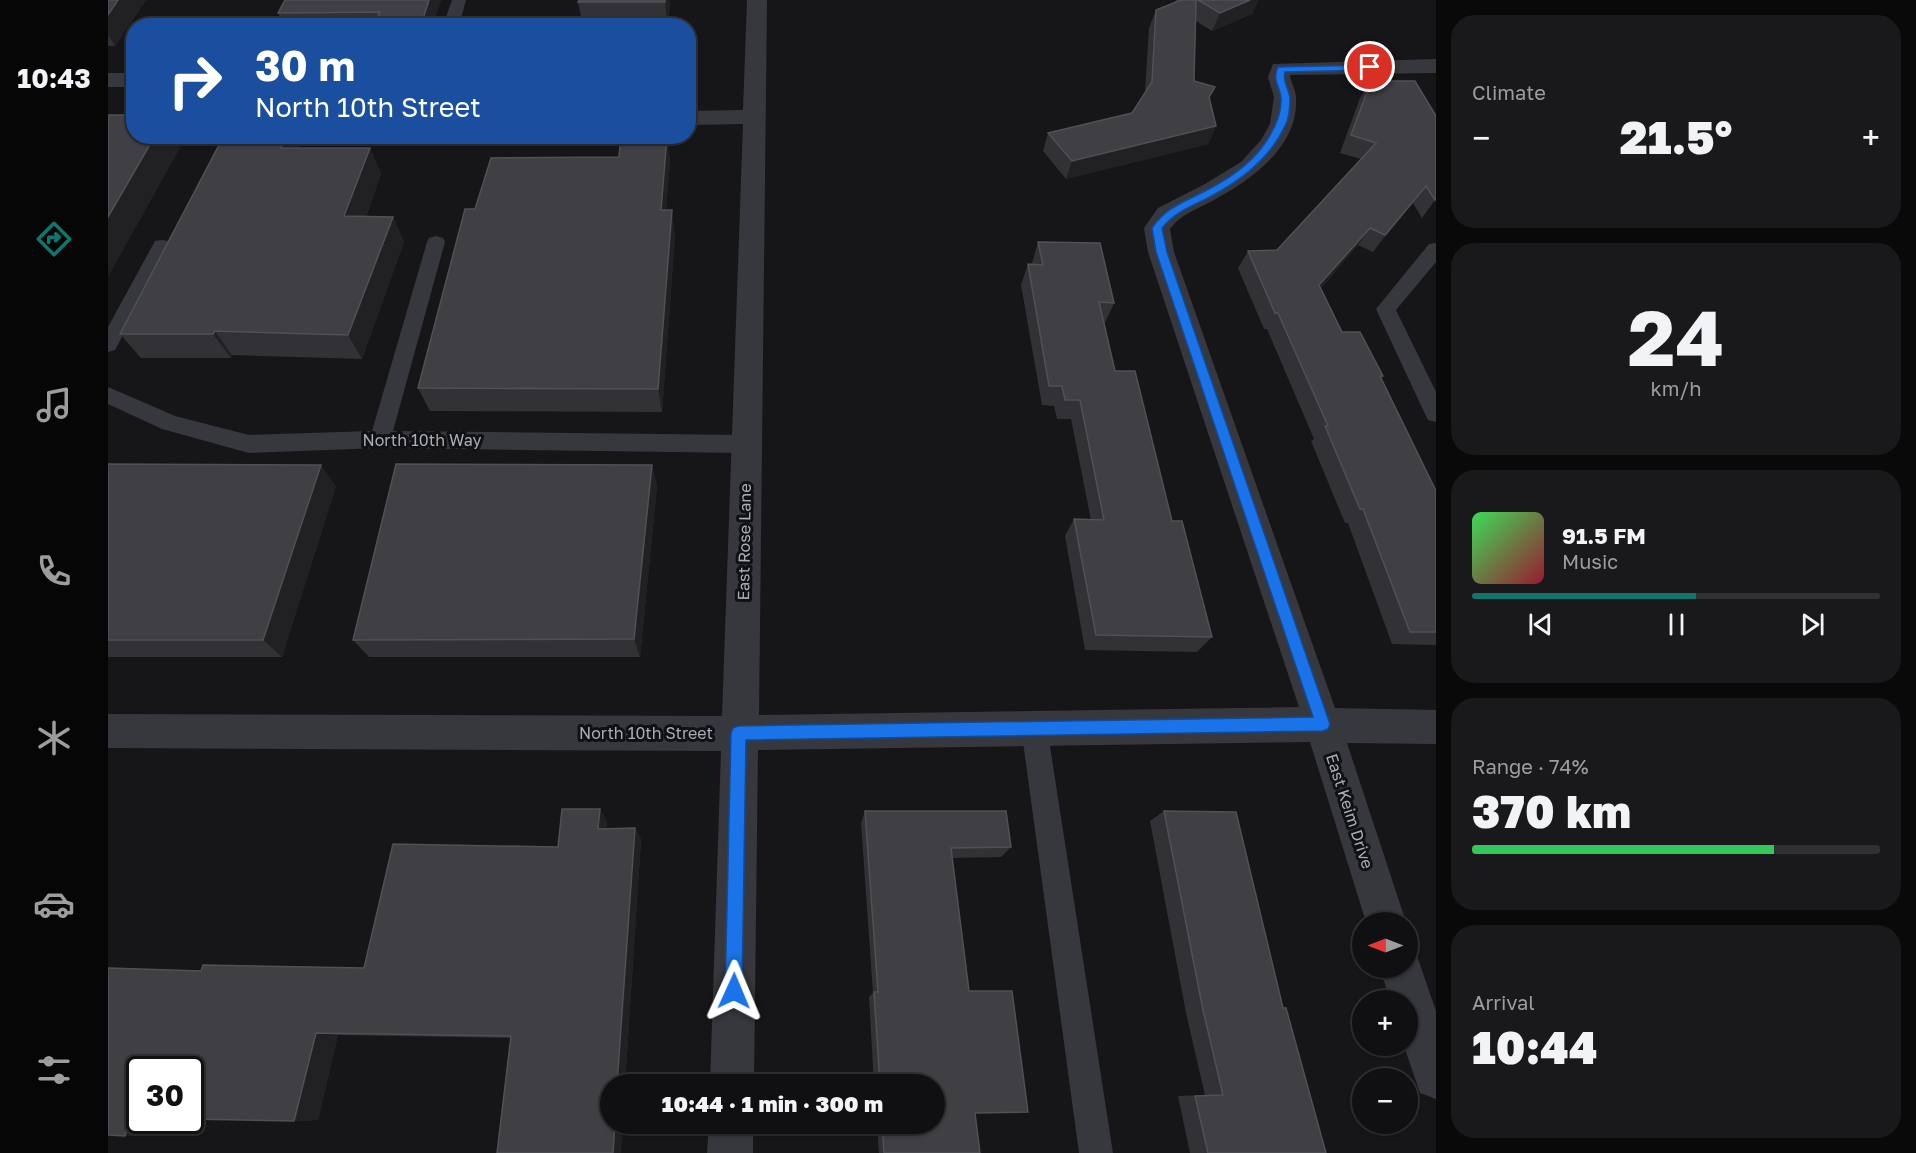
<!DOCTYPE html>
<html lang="en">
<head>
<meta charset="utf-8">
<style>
	:root { --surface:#101012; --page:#19191b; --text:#f1f3f6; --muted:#9c9d9f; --line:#303032; --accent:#0f766e }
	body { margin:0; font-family:"Golos Text",sans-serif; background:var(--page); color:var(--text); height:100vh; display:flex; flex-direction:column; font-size:22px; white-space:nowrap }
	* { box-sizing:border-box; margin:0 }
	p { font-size:20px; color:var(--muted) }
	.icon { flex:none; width:33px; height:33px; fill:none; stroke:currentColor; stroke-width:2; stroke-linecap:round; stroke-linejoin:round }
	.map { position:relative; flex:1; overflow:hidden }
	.panel { display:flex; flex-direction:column; gap:15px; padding:15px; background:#09090a; width:480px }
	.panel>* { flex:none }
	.guide { position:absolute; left:18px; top:18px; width:570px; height:126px; border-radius:24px; box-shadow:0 2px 4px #0004,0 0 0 2px var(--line); background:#1a4fa0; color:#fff; overflow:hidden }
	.needle { width:39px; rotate:270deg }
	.buttons { position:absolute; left:1244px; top:912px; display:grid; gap:12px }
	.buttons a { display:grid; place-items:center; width:66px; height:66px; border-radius:50%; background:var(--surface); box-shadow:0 2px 4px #0004,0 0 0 2px var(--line); font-size:30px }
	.speed { position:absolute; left:18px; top:1056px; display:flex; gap:12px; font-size:30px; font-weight:700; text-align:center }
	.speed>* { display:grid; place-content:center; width:78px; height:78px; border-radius:50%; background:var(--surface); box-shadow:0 2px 4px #0004,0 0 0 2px var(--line); line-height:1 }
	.speed .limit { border:3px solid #111; border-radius:9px; background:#fff; color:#111 }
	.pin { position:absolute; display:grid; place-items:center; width:51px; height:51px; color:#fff; margin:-26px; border:3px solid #fff; border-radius:50%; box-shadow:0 2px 6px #0007 }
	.me { position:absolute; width:66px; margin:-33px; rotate:1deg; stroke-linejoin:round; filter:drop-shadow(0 0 4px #0008) }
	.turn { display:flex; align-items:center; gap:21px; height:126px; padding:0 30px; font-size:27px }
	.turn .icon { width:78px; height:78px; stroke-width:2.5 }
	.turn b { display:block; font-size:42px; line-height:51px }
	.big { font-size:45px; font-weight:800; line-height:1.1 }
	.panel .tile { flex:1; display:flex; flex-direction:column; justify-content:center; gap:9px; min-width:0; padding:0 21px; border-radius:24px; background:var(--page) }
	.panel .dial { align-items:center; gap:0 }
	.dial b { font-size:78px; line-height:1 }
	.song { display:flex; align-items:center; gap:18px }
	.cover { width:72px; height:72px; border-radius:9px; background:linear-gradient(135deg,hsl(130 70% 55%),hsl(350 70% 35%)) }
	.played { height:6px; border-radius:3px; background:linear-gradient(90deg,var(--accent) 55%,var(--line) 55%) }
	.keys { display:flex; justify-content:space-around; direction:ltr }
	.heat { display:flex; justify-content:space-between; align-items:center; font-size:33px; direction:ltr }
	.charge { height:9px; border-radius:4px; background:linear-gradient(90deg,#34c759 74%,var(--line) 0) }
	.trip { position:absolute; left:492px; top:1074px; width:345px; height:60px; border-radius:30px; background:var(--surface); box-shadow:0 2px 4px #0004,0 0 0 2px var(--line); font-weight:800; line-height:60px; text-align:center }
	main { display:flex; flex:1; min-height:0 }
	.tabs { display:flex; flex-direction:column; width:108px; justify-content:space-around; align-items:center; background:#060607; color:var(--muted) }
	.tabs .icon { width:42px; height:42px }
	.tabs .selected { color:var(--accent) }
	.tabs b { font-size:27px; color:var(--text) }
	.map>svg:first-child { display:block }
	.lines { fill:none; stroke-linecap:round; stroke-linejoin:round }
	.service { fill:#37383d; fill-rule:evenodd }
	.minor { fill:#37383d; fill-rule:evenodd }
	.wall { fill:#323236 }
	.shaded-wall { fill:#212124 }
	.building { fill:#3f3f44; stroke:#4f5156; stroke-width:1.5 }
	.route { fill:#1a73e8; stroke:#114b97; stroke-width:1.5 }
	.labels { text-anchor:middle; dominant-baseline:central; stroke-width:6; stroke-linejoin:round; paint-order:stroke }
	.street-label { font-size:16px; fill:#a8adb8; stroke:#111113 }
</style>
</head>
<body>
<main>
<nav class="tabs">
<b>10:43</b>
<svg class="icon selected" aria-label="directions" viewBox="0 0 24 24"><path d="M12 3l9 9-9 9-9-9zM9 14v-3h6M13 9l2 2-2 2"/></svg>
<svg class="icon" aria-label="music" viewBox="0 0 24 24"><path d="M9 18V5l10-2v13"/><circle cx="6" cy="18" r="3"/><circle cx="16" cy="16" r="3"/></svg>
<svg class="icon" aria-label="phone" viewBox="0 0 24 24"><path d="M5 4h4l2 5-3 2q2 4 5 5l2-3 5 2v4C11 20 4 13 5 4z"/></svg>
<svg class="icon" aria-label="climate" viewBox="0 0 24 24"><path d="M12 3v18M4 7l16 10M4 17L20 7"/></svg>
<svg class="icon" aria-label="car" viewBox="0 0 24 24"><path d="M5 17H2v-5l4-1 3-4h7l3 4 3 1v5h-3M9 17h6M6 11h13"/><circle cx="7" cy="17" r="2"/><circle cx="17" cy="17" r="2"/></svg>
<svg class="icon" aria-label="filters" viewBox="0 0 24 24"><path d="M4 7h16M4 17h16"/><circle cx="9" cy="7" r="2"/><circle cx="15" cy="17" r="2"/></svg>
</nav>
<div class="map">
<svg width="1328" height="1153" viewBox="0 0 1328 1153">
	<rect width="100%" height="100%" fill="#161618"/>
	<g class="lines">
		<path class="service" d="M344,0H358L351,26H335Z
			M328,236L335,238L337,242L285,431L637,435L645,438L648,444L645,450L637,453L272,448L141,453L54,429L0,404V387L67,416L141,435L264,431L319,242L321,238Z
			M54,240L61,241L63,246L7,350L0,352V327L47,241Z
			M1328,243V262L1288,310L1328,392V422L1320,420L1317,414L1268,309L1321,244Z
			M926,714L935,718L939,727L1005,1153H971L913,727L917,718Z"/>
		<path class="minor" d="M639,0H659L651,715L1191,707L1040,252L1036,228L1050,208L1097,184L1133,162L1153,140L1162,124L1166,97L1160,77L1165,64L1328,59V73L1182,75C1183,83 1188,90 1188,98C1191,147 1142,181 1104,201C1089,209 1072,215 1062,229L1066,252L1227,708L1328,710V744L1239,743L1298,922H1258L1202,742L650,750L646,1084H602L613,751L0,748V714L614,716L635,124L580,125V111L635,110Z
			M0,73H26V87H0Z
			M1299,950L1308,953L1328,1011V1099L1312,1093L1296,1046H1299V1000H1282L1272,968H1299Z
			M601,1124H645V1153H599Z"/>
	</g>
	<path class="wall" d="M0,0H38L7,46H0Z
		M177,0H333L324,26H176L170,13Z
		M562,0L560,26H475L470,2Z
		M1068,0H1150L1144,14L1104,31L1088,21L1086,81L1107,87L1101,99L1108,126L1100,144L958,179L935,151L940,133L1024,113L1037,92L1041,28L1048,10L1067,2Z
		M1263,81L1327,200L1314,218L1305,203L1265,252L1250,245L1213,288L1234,332L1275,376L1273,378L1328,491V645L1284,644L1240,523H1237L1203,441L1206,439L1159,329H1156L1130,268L1140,251L1169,250L1253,159L1232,153L1252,98Z
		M559,136L562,161L558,210L567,235L554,412L322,411L310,388L367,209L511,157Z
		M192,148H262L273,174L258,217H285L296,242L254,359L124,355L123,358H33L12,334Z
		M930,242L1006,303L997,323H996L1007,371L1064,521L1104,637L1089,652L977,650L957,536L966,519L983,520L963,419H949L946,406L934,405L913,285L920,264L924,265V263Z
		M0,464L228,486L174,657H0Z
		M544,465L549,486L532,657H261L245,640Z
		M757,811L903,847L893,857L844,858L867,1113L872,1153H771L769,1124H826V1084H766L761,997L765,993L753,823Z
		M1056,811L1175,1008L1218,1153H1082L1070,1096L1097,1095L1078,1013L1042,821Z
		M499,821L498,828H527L533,839L517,1084H502V1124H514L513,1153H389L403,1038L230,1035L210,1120L186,1121L82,1070L32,1120H53L50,1133L17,1136L93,971L256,968L450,847Z"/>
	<path class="shaded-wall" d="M10,0H38L7,46L0,35V15Z
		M321,0H333L324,26H317L315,19Z
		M557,0H562L560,26H559Z
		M1142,0H1150L1144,14L1104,31L1112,13Z
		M1108,126L1100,144L958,179L964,161Z
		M47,136H73L76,141L0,277V217Z
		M178,136H186L195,154L173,148Z
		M559,136L562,161L556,235L553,210Z
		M262,148L273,174L249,241L236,216Z
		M1318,186L1305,203L1265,252L1277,235Z
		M564,210L567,235L554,412L550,389Z
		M285,217L296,242L254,359L240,335Z
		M1262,228L1250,245L1200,303L1211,285Z
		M107,331L124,355L123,358L105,334Z
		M213,465L228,486L174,657L155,640Z
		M544,465L549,486L532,657L526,639Z
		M492,809L499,821L497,840L490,829Z
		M527,828L533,839L517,1084H509Z
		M208,1033L230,1035L210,1120L186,1121Z
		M32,1117V1120H53L50,1133L17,1136L22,1118Z
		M507,1124H514L513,1153H505Z"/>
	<path class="building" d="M0,0H10L0,15Z
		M177,0H321L315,19H269L272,12L170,13Z
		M471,0H557V2H470Z
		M1073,0H1088L1086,81L1107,87L1101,97L1108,126L964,161L940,133L1024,113L1044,82L1048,10Z
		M1090,0H1142L1112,13Z
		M1263,81H1307L1328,116V197L1327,200L1318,186L1277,235L1262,228L1211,285L1234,332H1252L1275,376H1272L1328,491V632H1302L1255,509H1252L1217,426H1220L1170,313H1167L1140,251L1169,250L1268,143L1243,135Z
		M0,115H26V136H47L0,217Z
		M131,136H178L173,148H262L236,216L285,217L240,335L107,331L105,334H12L111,145H127Z
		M513,136H559L553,210H564L550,389L310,388L357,209H367L383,158L511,157Z
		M930,242L992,243L1006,303L991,302L1007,371H1027L1064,521H1074L1104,637L988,635L966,519L996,520L972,400H957L954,386H941L920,264L935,265Z
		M0,464L213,465L155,640H0Z
		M288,464L544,465L526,639L245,640Z
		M454,809H492L490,829L527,828L509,1084H502V1124H507L505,1153H389L403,1036L208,1033L186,1121L82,1119V1070H32V1118H22L17,1136L0,1135V968L93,971L95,965L256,968L285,844L450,847Z
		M757,811H898L903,847L843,848L861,991H904L920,1112L867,1113L872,1153H776L774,1124H826V1084H772L766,992H770Z
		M1056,811L1128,812L1175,1008H1178L1218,1153H1100L1087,1096L1115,1095L1095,1010Z"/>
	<path class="route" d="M1265,65V69L1262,70L1177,72C1174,81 1181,89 1182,98C1182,106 1181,119 1177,126C1161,160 1132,181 1100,198C1083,206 1066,213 1054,228L1059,252L1222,724L1220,729L1215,731L638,740L634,991L632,997L626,999L619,997L617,991L623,733L625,728L630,726L1205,717L1048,252L1044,228C1057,208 1078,201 1099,190C1122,178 1145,163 1159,140C1167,128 1174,113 1173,97C1171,85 1164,80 1170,67Z"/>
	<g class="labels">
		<g class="street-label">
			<text x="314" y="440">North 10th Way</text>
			<text transform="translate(636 542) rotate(-89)">East Rose Lane</text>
			<text x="538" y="733">North 10th Street</text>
			<text transform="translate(1242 811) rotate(72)">East Keim Drive</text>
		</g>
	</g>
</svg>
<div class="buttons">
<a><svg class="needle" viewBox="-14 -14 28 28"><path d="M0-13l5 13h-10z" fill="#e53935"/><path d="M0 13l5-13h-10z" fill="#9c9d9f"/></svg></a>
<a>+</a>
<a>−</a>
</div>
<div class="speed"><div class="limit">30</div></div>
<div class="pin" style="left:1262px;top:67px;background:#d93025"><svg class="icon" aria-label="arrive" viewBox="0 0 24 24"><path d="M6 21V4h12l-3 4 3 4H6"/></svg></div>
<svg class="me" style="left:626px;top:991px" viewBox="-20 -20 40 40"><path d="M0-17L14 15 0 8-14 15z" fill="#1a73e8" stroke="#fff" stroke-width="4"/></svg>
<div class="trip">10:44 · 1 min · 300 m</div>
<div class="guide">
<div class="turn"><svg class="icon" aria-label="right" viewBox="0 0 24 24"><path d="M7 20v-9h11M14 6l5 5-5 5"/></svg><div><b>30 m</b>North 10th Street</div></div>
</div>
</div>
<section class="panel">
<div class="tile"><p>Climate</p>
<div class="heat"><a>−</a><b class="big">21.5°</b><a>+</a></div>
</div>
<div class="tile dial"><b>24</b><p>km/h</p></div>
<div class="tile">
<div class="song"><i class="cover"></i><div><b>91.5 FM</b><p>Music</p></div></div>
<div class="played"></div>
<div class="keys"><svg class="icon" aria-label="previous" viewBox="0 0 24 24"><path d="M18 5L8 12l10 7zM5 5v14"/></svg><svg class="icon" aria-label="pause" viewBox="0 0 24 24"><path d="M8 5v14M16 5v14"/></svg><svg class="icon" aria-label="next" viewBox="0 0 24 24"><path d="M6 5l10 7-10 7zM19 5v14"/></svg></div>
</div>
<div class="tile"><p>Range · 74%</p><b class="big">370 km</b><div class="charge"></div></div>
<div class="tile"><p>Arrival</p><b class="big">10:44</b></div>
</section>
</main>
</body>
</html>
